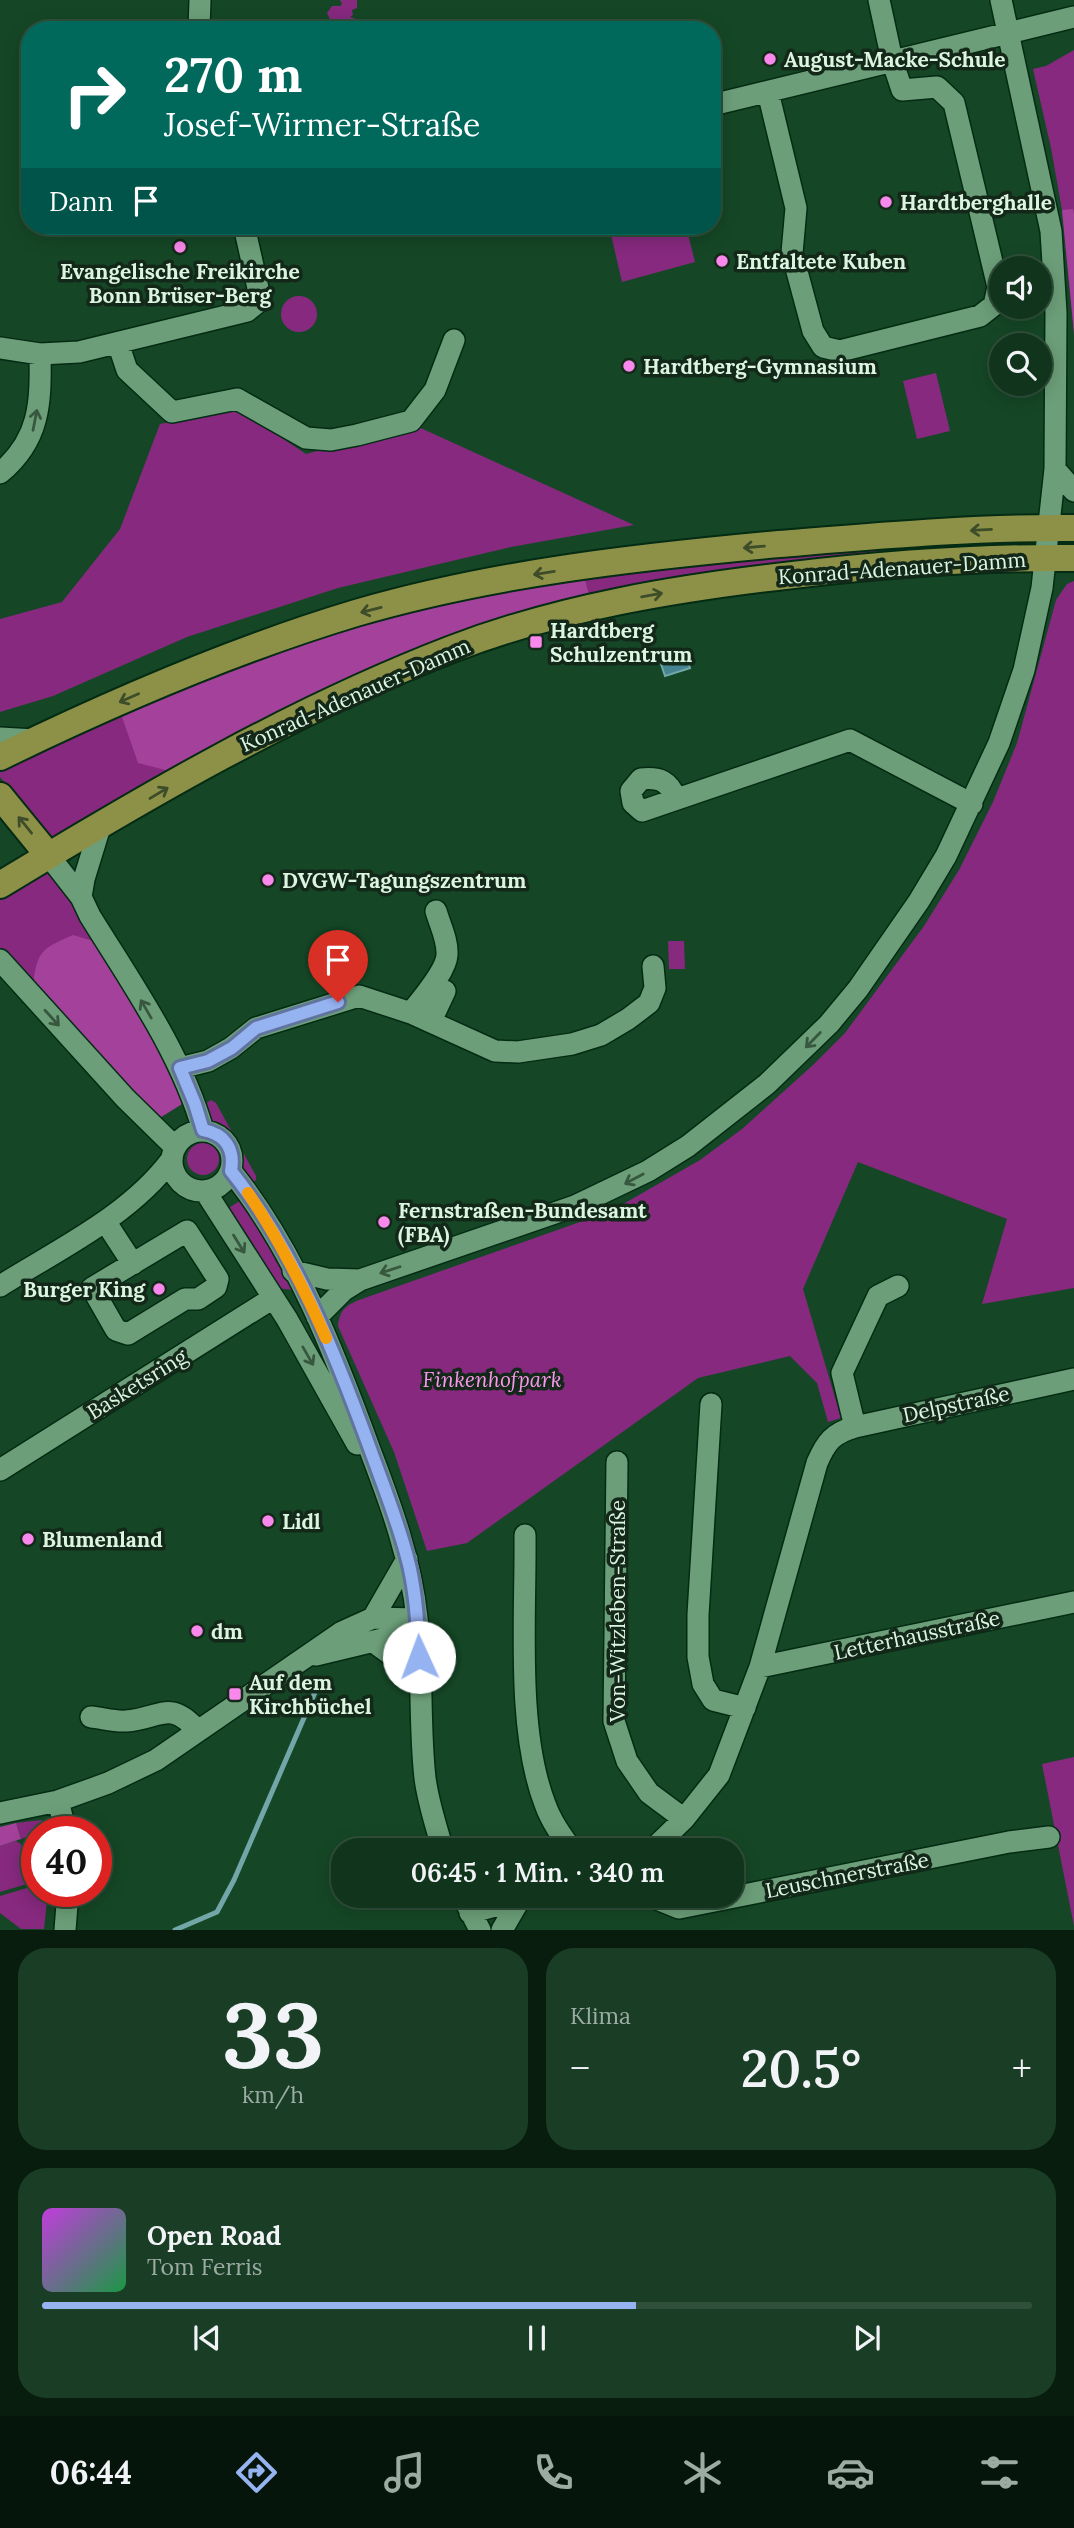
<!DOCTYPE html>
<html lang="de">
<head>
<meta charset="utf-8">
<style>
	:root { --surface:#10351c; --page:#193d25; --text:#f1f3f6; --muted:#9caba3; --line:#30503b; --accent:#95b2f1 }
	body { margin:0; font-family:Lora,serif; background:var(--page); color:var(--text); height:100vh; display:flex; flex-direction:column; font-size:26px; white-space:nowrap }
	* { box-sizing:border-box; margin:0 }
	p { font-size:23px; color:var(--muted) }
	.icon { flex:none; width:38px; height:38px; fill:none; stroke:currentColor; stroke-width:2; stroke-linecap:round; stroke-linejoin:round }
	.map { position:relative; height:1930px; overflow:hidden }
	.details { display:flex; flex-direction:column; gap:18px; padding:18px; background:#091d0f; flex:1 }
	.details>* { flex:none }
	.banner { position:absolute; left:21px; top:21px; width:700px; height:214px; border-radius:28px; box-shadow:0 4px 18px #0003,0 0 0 2px var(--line); background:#00695c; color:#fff; overflow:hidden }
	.fabs { position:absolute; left:989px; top:256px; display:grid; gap:14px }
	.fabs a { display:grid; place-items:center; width:63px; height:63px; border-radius:50%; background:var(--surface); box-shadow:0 4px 18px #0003,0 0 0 2px var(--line); font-size:35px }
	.speed { position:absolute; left:21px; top:1816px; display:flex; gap:14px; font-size:35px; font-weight:700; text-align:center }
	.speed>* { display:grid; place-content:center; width:91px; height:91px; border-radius:50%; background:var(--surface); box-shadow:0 4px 18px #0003,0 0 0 2px var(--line); line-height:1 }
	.speed .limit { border:10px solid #d22; background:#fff; color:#111 }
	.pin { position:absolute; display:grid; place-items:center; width:60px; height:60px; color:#fff; margin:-72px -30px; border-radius:50% 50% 50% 0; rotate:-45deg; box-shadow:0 0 7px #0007 }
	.pin .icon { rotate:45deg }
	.me { position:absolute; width:77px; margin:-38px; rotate:358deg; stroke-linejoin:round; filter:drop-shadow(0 0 5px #0008) }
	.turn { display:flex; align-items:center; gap:24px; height:147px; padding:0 28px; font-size:32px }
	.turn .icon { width:91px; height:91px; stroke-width:2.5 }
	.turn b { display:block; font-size:49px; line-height:60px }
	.then { display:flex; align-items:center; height:66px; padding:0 28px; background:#0003; gap:14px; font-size:26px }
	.big { font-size:52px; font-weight:600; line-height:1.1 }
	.details .widget { flex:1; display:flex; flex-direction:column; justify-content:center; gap:10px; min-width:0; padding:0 24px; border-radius:28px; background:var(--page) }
	.details .dial { align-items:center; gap:0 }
	.dial b { font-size:91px; line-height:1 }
	.song { display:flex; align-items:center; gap:21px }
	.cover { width:84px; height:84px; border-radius:10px; background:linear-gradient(135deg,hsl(290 70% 55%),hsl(140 70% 35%)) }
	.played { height:7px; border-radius:4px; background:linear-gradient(90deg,var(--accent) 60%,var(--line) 60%) }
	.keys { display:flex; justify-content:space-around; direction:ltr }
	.heat { display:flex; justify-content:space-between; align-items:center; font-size:38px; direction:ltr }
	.details .tiles { flex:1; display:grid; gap:18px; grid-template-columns:1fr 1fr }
	.widget:last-child { grid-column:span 2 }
	.trip { position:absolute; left:331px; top:1838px; width:413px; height:70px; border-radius:28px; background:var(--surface); box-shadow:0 4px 18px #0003,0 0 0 2px var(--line); font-weight:600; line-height:70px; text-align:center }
	.menu { display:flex; height:112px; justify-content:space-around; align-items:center; background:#06150b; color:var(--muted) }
	.menu .icon { width:49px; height:49px }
	.menu .on { color:var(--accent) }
	.menu b { font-size:32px; color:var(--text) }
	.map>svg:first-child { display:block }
	.green { fill:#87297f }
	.forest { fill:#a4419a }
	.water { fill:#458490; stroke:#72a6a8; stroke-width:2 }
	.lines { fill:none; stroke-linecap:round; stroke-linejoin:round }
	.stream { stroke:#72a6a8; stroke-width:5 }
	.minor-casing { stroke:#042b13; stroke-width:24 }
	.major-casing { stroke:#042b13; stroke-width:30 }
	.minor { stroke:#6c9f79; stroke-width:21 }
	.major { stroke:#8d9148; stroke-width:26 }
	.oneway { stroke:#37583f }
	.oneway2 { stroke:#3e4d29 }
	.route-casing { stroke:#61749d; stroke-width:18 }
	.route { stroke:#95b2f1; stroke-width:12 }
	.slow { stroke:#f59e0b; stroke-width:12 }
	.poi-dot { fill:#f888eb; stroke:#142819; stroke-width:2.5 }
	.labels { text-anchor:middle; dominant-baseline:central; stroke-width:7; stroke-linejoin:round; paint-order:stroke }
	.poi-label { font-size:21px; font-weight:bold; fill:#dbf5e0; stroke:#142819; text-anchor:start }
	.street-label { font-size:21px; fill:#dbf5e0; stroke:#142819 }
	.park-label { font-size:21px; font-style:italic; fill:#f996ec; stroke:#142819 }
</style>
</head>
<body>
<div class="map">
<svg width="1074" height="1930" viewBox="0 0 1074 1930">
	<rect width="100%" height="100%" fill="#154726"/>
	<path class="green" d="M340,0H357V8L352,10L353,15L350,17L359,20L365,30H330L331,21L327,13L332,6H340L342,4Z
		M1074,50V335L1062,210L1051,148L1033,69L1046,66Z
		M609,226H686L695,262L622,282Z
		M281 314a18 18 0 1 1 36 0a18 18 0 1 1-36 0Z
		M936,373L950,431L917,439L903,381Z
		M238,409L306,454L414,425L634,525L511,547L338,588L187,637L53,696L0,712V619L62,602L120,529L160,424Z
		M1008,539L1007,544L896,548L846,558L590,598L584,575L624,569Z
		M1074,581V1288L982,1304L1007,1219L858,1162L803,1289L841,1418L828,1422L817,1383L790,1356L698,1378L467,1543L427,1551L394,1452L338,1326C340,1310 345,1306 359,1300L611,1211L700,1160L742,1129L813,1065L845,1033L924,926L959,870L993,802L1017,743L1056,600L1067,584Z
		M604,620L606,630L604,633L581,639L569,633Z
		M121,714L173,772L53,843L0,777V772Z
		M50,869L100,943L33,986L0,949V896Z
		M668,941H684L685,969H669Z
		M211,1100L216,1103L256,1176V1180L249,1184L242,1173L235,1141L230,1134L211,1120L202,1106Z
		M187 1159a16 16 0 1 1 32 0a16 16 0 1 1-32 0Z
		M246,1197L294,1287L293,1290L277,1288L224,1211Z
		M1074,1757V1926L1042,1764Z
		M41,1820L48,1825V1830L21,1839L16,1823Z
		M16,1841L21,1844L24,1851L30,1849L29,1844L37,1842V1881L0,1892V1846Z
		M37,1885V1892H48L44,1929H21L0,1913V1896Z"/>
	<path class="forest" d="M1073,209L1074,214V467V332L1062,210Z
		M584,575L590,598L173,772L138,763L121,714C191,685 262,654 335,631C416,606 500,591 584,575Z
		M73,935L100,943L165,1056L187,1101L158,1119L33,986C37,951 41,949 73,935Z
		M16,1823L21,1839L0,1846V1827Z"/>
	<path class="water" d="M685,653L690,668L665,676L660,661Z"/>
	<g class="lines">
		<path class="stream" d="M175,1930L217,1912L234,1880L316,1690"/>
		<g class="minor-casing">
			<path id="minor" d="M199,30L200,0
				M768,92L796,208L792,253L813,331L823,347L840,351L980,316L994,305L998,287L954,103L937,87L902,90L892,60L879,0
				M712,105L1074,17
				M118,343L127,370L172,412L237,399L306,438L331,440L357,435L411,421L435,390L454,340
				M0,348L40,354L79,352L247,311L257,303L258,288L244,226
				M1055,469L1074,491
				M0,473C40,440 41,403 40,354
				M0,738L35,740
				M676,799C669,781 660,777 641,779L631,791L633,803L642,811L850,740L972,804
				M49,856L81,897L90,916C132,984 181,1053 203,1130
				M81,897L84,879L100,827
				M0,960L125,1098L175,1147
				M411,1013C421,999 446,972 447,955C448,940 440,925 436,911
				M431,1021L445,991
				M180,1068L208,1061L231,1048L256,1028L359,996L411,1013L495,1051L518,1052L572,1044L601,1035L628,1019L649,1003L655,988L653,966
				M172 1161a30 30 0 1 1 60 0a30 30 0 1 1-60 0Z
				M231,1171C296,1252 335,1354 370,1450C391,1505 411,1560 417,1618C423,1671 419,1725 425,1778C428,1802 436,1826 443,1850
				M205,1191L287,1319L357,1444
				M105,1221L133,1264
				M187,1231L218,1279L216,1287L198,1299H185L128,1334L116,1330L92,1288Z
				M293,1271L327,1279L360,1280
				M0,1286C59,1249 129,1216 171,1160
				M317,1317L344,1290L360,1280L575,1206L648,1171L688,1146L767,1084L829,1024L858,989L919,901L946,856L999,743L1024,670L1042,588L1055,469L1056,313L1051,231L1001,0
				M711,1404L698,1615V1657L703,1684L713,1700L745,1708
				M855,1427L842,1373L878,1296L898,1286
				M617,1462L614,1721L627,1761L649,1793L684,1819
				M0,1470L273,1298
				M525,1535C526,1616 516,1729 545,1804C551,1821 561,1835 572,1850
				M373,1618L407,1559
				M375,1643L420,1676
				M316,1655L395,1636L417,1619
				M760,1667L1074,1602
				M91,1717C102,1718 115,1722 126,1721C160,1719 169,1698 198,1731
				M58,1801L66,1832
				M0,1813L58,1801L108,1783L156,1760L342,1632L373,1618L417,1619
				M652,1850L684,1819L719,1775L760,1667L817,1463C826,1442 833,1433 855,1427L1074,1379
				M462,1895L480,1930
				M647,1895L679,1908L1009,1842L1049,1837
				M470,1913L535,1895
				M65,1930L68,1892
				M502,1930L520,1899"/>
		</g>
		<g class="major-casing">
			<path id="major" d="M0,757C115,701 233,650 356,613C493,573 637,557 779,544C877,536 976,527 1074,528
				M0,796L49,856
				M0,885C145,797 293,710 452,649C561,607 678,588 793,575C887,564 980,557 1074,558"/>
		</g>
		<use href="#minor" class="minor"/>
		<use href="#major" class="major"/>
	</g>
	<defs><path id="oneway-shaft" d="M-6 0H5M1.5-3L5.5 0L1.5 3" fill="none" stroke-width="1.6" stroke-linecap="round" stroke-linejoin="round" transform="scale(1.75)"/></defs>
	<g class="oneway">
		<use href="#oneway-shaft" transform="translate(35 420) rotate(-79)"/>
		<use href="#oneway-shaft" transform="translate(146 1009) rotate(-120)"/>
		<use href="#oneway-shaft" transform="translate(52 1018) rotate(48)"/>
		<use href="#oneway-shaft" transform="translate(813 1040) rotate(134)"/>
		<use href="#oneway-shaft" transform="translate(634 1179) rotate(152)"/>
		<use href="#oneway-shaft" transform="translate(239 1244) rotate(58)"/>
		<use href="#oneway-shaft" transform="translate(390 1270) rotate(162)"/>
		<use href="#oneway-shaft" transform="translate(308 1356) rotate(60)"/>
	</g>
	<g class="oneway2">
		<use href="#oneway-shaft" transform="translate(981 530) rotate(177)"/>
		<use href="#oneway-shaft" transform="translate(754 547) rotate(175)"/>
		<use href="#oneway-shaft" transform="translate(544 573) rotate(171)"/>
		<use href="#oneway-shaft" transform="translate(652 595) rotate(-10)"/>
		<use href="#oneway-shaft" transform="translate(371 610) rotate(166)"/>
		<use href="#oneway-shaft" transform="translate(129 698) rotate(156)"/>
		<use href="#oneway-shaft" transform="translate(159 793) rotate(-31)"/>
		<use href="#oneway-shaft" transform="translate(25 825) rotate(-129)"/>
	</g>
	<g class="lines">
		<g class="route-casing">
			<path id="route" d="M338,1002L256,1028L232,1048L208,1061L180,1068L195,1104L203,1130C225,1134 235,1149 231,1171C294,1249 335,1353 369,1446C382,1482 397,1519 407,1557C416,1589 418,1624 419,1657"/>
		</g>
		<use href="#route" class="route"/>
		<path class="slow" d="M248,1193C279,1239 304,1288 326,1338"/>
	</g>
	<g class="poi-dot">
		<circle cx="770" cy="59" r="7"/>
		<circle cx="886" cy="202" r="7"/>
		<circle cx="180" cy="247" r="7"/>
		<circle cx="722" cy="261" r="7"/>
		<circle cx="629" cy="366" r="7"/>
		<rect x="529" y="635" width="14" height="14" rx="3.5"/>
		<circle cx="268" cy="880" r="7"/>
		<circle cx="384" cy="1222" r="7"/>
		<circle cx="159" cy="1289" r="7"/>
		<circle cx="268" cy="1521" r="7"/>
		<circle cx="28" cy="1539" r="7"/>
		<circle cx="197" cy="1631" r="7"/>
		<rect x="228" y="1687" width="14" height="14" rx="3.5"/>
	</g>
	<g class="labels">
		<g class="poi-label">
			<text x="784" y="59">August-Macke-Schule</text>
			<text x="900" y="202">Hardtberghalle</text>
			<text x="736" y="261">Entfaltete Kuben</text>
			<text x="180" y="271" text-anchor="middle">Evangelische Freikirche<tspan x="180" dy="24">Bonn Brüser-Berg</tspan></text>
			<text x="643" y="366">Hardtberg-Gymnasium</text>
			<text x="550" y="630">Hardtberg<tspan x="550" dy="24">Schulzentrum</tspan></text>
			<text x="282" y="880">DVGW-Tagungszentrum</text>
			<text x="398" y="1210">Fernstraßen-Bundesamt<tspan x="398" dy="24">(FBA)</tspan></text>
			<text x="145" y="1289" text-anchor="end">Burger King</text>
			<text x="282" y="1521">Lidl</text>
			<text x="42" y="1539">Blumenland</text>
			<text x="211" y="1631">dm</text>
			<text x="249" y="1682">Auf dem<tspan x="249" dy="24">Kirchbüchel</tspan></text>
		</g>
		<g class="street-label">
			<text transform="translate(902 568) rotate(-4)">Konrad-Adenauer-Damm</text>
			<text transform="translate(355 695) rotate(-24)">Konrad-Adenauer-Damm</text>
			<text transform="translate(137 1384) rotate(-32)">Basketsring</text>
			<text transform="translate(956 1404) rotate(-12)">Delpstraße</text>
			<text transform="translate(617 1611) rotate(-90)">Von-Witzleben-Straße</text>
			<text transform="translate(917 1635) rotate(-12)">Letterhausstraße</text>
			<text transform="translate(847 1875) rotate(-11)">Leuschnerstraße</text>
		</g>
		<g class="park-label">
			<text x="492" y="1379">Finkenhofpark</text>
		</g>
	</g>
</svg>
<div class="fabs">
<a><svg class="icon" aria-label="sound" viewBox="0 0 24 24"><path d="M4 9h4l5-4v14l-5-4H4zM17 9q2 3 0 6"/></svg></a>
<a><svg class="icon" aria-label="search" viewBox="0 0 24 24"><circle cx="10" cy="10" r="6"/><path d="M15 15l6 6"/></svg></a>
</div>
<div class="speed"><div class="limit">40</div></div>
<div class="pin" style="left:338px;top:1002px;background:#d93025"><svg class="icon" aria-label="arrive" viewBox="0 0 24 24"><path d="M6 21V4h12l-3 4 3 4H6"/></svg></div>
<svg class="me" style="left:419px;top:1657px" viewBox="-20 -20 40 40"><circle r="19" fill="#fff"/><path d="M0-13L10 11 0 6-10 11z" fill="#95b2f1"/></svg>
<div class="trip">06:45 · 1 Min. · 340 m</div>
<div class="banner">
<div class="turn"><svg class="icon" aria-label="right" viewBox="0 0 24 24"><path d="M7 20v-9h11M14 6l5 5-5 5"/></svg><div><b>270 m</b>Josef-Wirmer-Straße</div></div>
<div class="then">Dann<svg class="icon" aria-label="arrive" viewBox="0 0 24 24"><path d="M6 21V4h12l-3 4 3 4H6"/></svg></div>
</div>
</div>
<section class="details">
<div class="tiles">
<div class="widget dial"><b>33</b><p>km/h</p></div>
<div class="widget"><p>Klima</p>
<div class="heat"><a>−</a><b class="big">20.5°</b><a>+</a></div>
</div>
<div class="widget">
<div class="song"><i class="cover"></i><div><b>Open Road</b><p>Tom Ferris</p></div></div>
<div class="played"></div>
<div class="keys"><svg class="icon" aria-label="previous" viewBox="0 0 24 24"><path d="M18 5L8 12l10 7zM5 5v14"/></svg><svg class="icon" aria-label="pause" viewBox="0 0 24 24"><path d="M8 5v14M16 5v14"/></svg><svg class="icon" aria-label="next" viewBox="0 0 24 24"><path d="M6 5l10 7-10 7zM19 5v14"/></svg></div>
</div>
</div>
</section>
<nav class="menu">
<b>06:44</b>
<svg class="icon on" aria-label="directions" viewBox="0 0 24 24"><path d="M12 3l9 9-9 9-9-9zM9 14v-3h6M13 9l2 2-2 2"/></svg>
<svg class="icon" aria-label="music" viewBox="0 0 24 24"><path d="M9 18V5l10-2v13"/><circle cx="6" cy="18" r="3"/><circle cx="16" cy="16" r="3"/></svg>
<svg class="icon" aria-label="phone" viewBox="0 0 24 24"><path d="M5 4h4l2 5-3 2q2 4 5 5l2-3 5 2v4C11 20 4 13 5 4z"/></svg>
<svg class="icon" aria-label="climate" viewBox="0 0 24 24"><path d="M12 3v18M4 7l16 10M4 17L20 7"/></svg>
<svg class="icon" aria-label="car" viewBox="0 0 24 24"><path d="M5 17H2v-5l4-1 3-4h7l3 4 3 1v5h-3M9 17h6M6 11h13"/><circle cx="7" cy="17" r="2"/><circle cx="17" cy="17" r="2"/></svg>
<svg class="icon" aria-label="filters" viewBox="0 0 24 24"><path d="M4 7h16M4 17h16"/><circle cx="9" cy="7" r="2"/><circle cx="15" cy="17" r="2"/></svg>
</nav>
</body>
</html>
